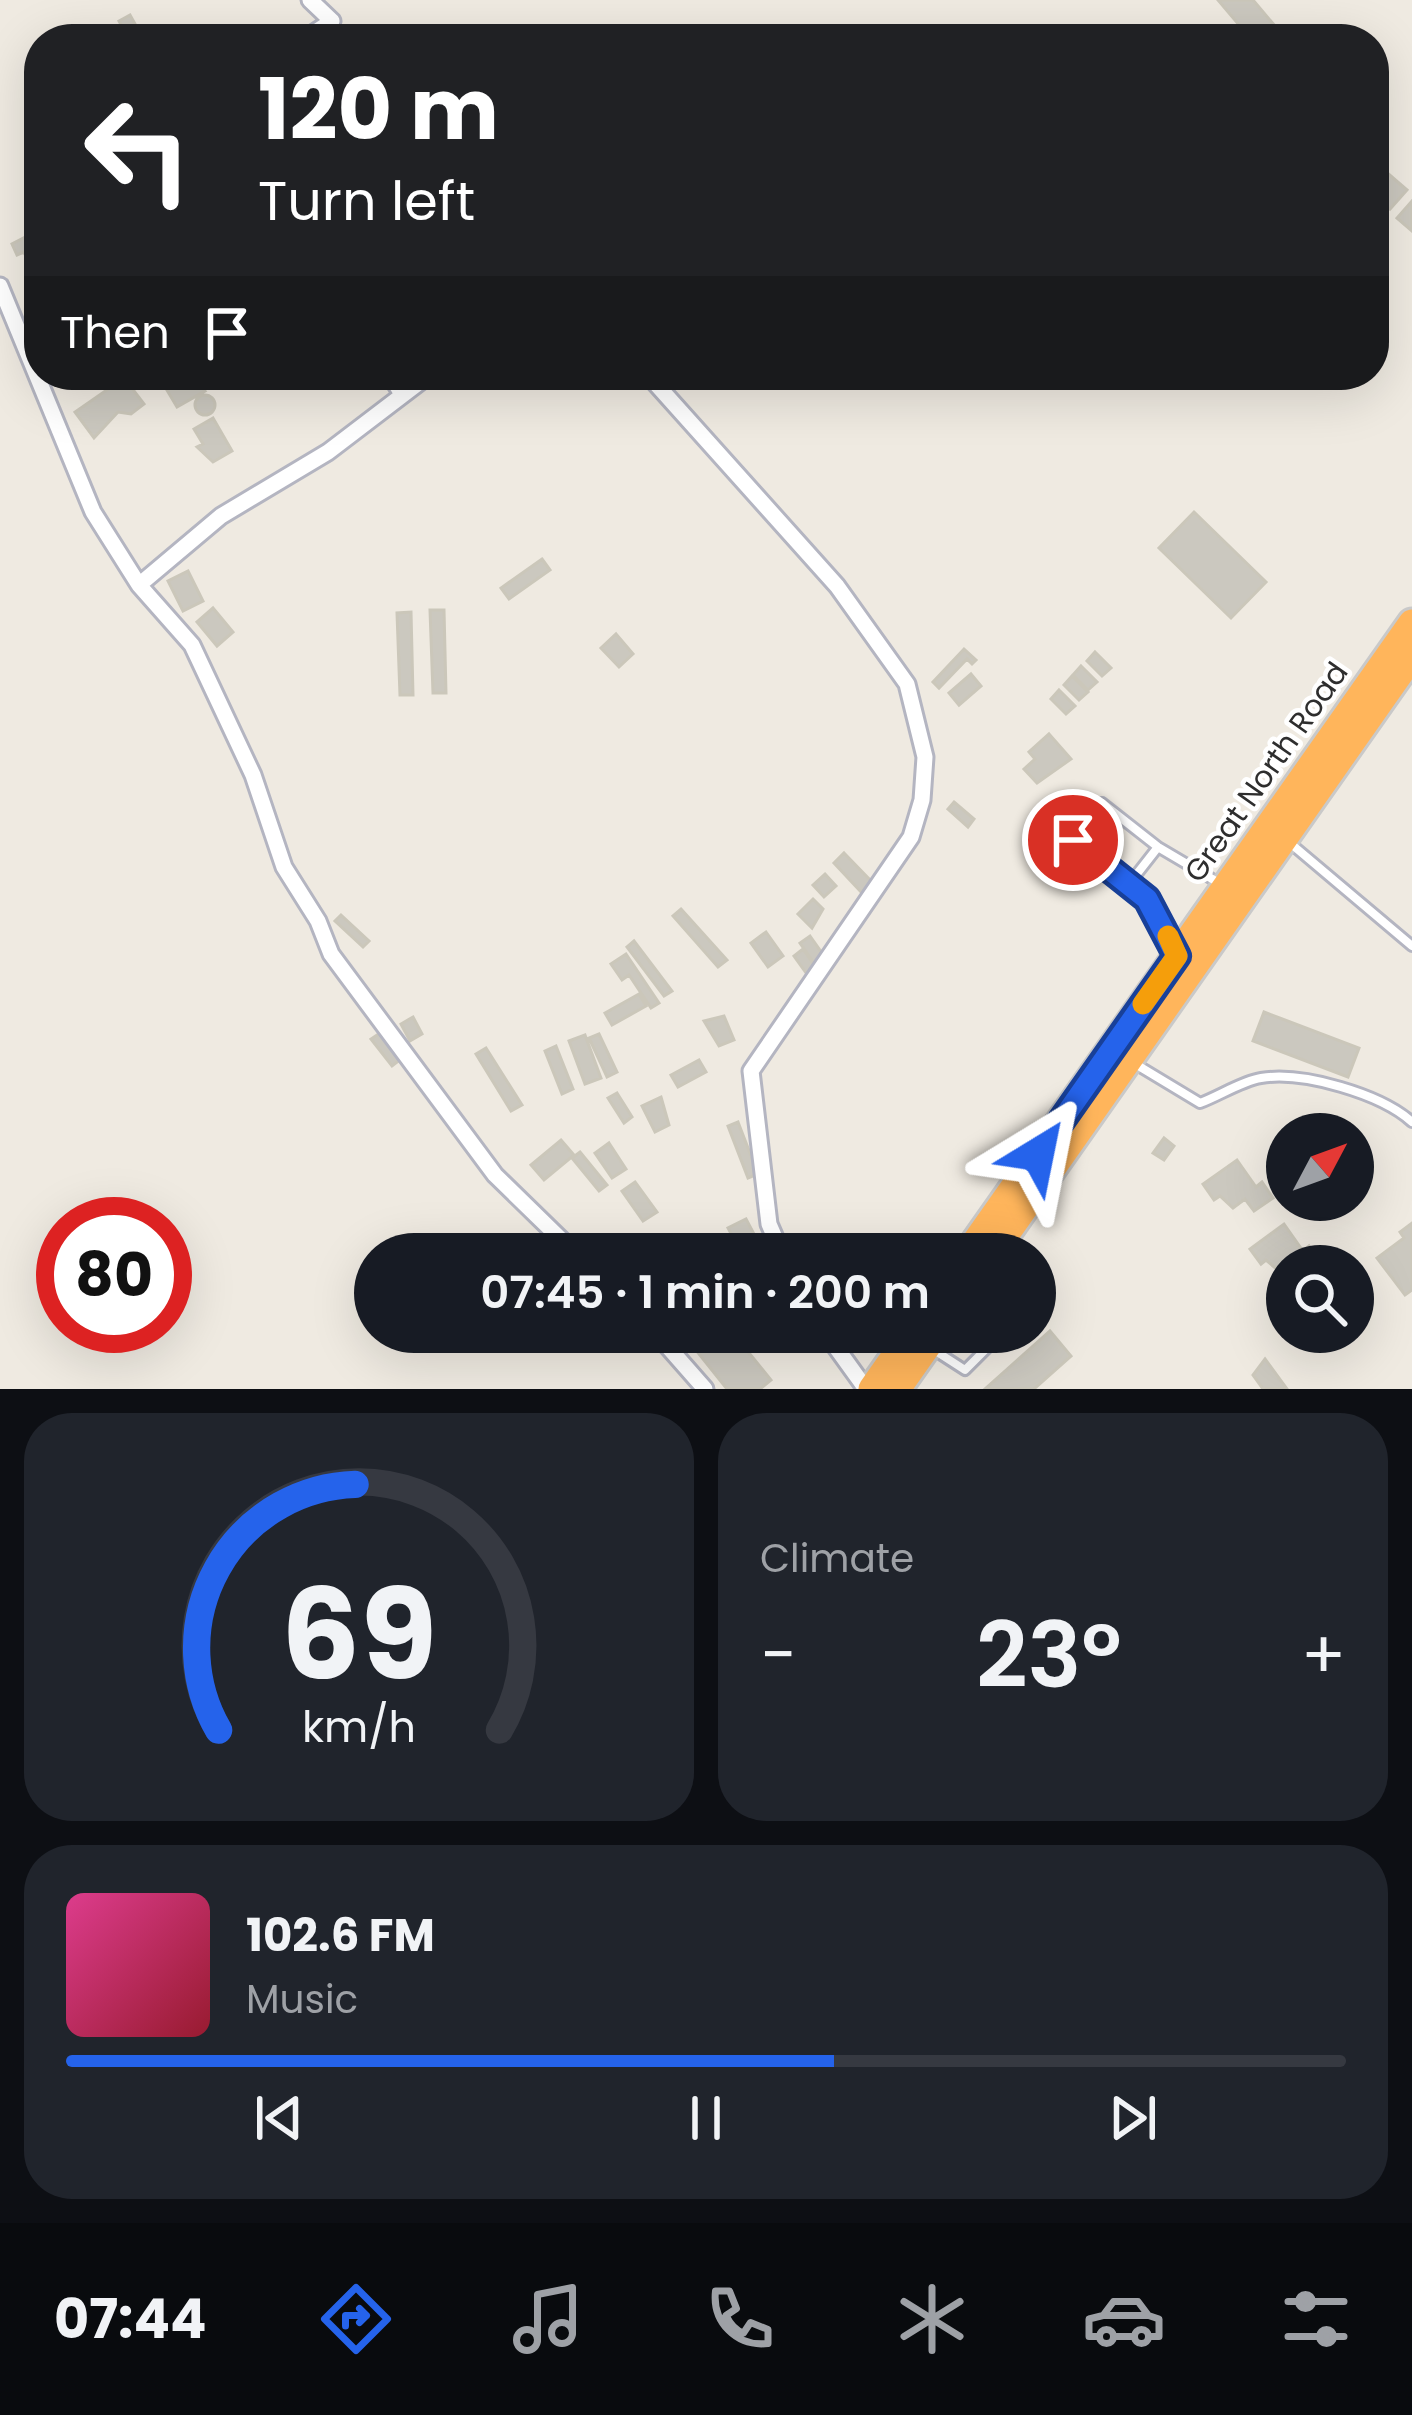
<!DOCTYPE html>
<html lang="en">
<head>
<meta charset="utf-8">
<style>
	:root { --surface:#171b24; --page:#20242c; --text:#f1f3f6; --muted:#9ea1a6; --line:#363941; --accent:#2563eb }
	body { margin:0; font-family:Poppins,sans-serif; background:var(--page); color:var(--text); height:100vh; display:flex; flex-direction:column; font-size:45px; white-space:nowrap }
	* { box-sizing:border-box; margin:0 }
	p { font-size:39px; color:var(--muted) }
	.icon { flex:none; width:66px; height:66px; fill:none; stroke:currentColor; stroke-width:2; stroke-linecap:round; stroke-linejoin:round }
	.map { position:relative; height:1389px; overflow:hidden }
	.drawer { display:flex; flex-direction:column; gap:24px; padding:24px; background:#0d0f14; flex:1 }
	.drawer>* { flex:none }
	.banner { position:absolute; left:24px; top:24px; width:1365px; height:366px; border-radius:48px; box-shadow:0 12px 48px #0002; background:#202124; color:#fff; overflow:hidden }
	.needle { width:78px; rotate:49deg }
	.buttons { position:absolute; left:1266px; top:1113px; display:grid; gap:24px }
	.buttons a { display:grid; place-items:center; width:108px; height:108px; border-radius:50%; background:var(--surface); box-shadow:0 12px 48px #0002; font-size:60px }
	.speed { position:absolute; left:36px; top:1197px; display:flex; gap:24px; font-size:60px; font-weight:700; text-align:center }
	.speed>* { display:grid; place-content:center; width:156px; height:156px; border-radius:50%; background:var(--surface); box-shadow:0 12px 48px #0002; line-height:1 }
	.speed .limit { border:18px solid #d22; background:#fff; color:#111 }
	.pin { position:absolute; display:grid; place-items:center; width:102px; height:102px; color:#fff; margin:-51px; border:6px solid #fff; border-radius:50%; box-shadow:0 3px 12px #0007 }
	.me { position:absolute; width:132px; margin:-66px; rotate:35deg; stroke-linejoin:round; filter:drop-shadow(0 0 9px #0008) }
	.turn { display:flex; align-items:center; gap:42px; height:252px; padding:0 36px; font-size:54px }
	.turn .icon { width:156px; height:156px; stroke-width:2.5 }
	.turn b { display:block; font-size:84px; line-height:102px }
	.then { display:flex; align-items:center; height:114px; padding:0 36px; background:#0003; gap:24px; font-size:45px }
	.big { font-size:90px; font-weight:600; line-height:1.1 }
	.drawer .widget { flex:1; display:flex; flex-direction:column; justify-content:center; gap:18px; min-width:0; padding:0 42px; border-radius:48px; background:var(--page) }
	.drawer .dial { align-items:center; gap:0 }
	.dial svg { height:312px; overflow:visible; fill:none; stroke:var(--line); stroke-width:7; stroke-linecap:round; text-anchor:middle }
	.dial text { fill:var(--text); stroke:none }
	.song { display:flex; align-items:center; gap:36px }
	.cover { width:144px; height:144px; border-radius:18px; background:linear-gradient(135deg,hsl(330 70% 55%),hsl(350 70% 35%)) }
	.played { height:12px; border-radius:6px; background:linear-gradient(90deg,var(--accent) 60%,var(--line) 60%) }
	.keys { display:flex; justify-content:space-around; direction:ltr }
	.heat { display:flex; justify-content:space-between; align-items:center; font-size:66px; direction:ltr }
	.drawer .tiles { flex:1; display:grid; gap:24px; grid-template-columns:1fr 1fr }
	.widget:last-child { grid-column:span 2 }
	.trip { position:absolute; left:354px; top:1233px; width:702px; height:120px; border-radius:60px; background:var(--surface); box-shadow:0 12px 48px #0002; font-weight:600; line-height:120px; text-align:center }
	.tab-bar { display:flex; height:192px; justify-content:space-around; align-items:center; background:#090b0e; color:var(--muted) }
	.tab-bar .icon { width:84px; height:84px }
	.tab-bar .active { color:var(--accent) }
	.tab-bar b { font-size:54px; color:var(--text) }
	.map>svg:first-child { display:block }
	.building { fill:#cbc8bf; stroke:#cbc7ba; stroke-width:3 }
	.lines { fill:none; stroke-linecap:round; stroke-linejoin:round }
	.lane-casing { stroke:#b4b5c1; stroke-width:14 }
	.street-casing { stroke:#b4b5c1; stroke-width:21 }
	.highway-casing { stroke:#c9c9c9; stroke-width:33 }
	.lane { stroke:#fff; stroke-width:8 }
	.street { stroke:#fff; stroke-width:15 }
	.highway { stroke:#ffb55b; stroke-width:27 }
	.route-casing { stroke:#184099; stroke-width:30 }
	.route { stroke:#2563eb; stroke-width:21 }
	.slow { stroke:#f59e0b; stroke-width:21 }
	.labels { text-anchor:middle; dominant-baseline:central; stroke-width:9; stroke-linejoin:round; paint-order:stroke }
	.street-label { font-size:30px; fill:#2e2e2e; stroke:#fff }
</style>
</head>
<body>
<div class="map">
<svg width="1412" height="1389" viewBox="0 0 1412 1389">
	<rect width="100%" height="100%" fill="#efeae1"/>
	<path class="building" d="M1218,0H1253L1286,39H1251Z
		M130,15L140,33L129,39L119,21Z
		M1385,171L1407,190L1390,209L1374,194V183Z
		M1412,201V231L1397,218Z
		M39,230V256L28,261L24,252L17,255L12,244Z
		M158,375H191L205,391L177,407Z
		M124,378L144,404L131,414L118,412L94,438L75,412Z
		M195 405a10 10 0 1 1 20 0a10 10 0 1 1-20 0Z
		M213,418L232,451L213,462L197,447L203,444L194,429Z
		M1194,512L1266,582L1231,618L1159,548Z
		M542,559L550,570L509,599L501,588Z
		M188,571L203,601L183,611L168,581Z
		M213,608L233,632L217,646L197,622Z
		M430,610H444L446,693H433Z
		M411,612L413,695H400L397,613Z
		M616,634L633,654L619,667L601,648Z
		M964,649L976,660L972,664L967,659L939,688L933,682Z
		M1095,652L1111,668L1102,676L1087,661Z
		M1081,666L1097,682L1088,690L1073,675Z
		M971,674L981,686L959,705L949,693Z
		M1072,676L1088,692L1079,700L1064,685Z
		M1059,690L1075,706L1066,714L1051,699Z
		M1049,734L1071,759L1037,783L1024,769L1035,759L1029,752Z
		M954,802L974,819L968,827L948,809Z
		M844,853L872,882L861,892L834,863Z
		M825,874L836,886L824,897L813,885Z
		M813,899L823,909L812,928L798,914Z
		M681,909L727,960L718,967L673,916Z
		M341,915L369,941L363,947L335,921Z
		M766,932L783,956L768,967L751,943Z
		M810,936L824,956L814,963L800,943Z
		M634,941L672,991L664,996L627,947Z
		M803,949L818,971L809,977L794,956Z
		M626,954L659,1003L651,1008L629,975L622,980L611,964Z
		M639,994L646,1006L612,1025L605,1013Z
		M1264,1012L1359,1048L1348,1077L1253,1041Z
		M724,1016L734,1040L719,1046L704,1021Z
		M413,1017L422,1034L410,1041L401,1024Z
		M380,1033L401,1059L392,1066L371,1039Z
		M599,1034L617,1072L607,1077L589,1038Z
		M585,1035L601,1078L585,1084L569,1041Z
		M556,1046L573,1089L562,1094L545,1051Z
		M486,1048L522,1105L511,1111L476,1054Z
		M699,1060L706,1072L678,1087L671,1075Z
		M617,1093L632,1117L624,1123L608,1098Z
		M661,1097L669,1125L655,1132L642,1106Z
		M738,1122L758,1174L748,1178L728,1126Z
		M1164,1138L1174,1146L1164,1160L1153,1153Z
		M561,1140L574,1155L544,1180L531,1165Z
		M609,1143L626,1169L612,1178L595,1153Z
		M580,1152L607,1185L599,1191L572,1158Z
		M1237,1160L1256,1187L1262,1182L1273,1198L1254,1211L1245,1199L1233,1208L1220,1196L1214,1200L1203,1184Z
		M635,1182L657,1212L643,1221L622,1191Z
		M746,1219L754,1234L736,1243L728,1228Z
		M1412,1223V1290L1405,1295L1377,1258L1404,1238L1400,1232Z
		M1284,1224L1303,1251L1309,1246L1320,1262L1291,1263L1280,1272L1266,1260L1261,1264L1250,1249Z
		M1050,1331L1071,1356L1034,1389H985Z
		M732,1332L771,1380L760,1389H727L683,1334Z
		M1265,1359L1287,1389H1263L1253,1375Z"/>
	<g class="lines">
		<g class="lane-casing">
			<path id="lane" d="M1290,843L1412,946
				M1129,884L1158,847
				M1173,948L1147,899L1073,840L1102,803L1158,847L1219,883
				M1132,1062L1200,1103C1219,1096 1242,1081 1261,1078C1303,1071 1381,1094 1412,1122
				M934,1350L965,1370L1003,1332"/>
		</g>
		<g class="street-casing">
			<path id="street" d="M305,39L332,21L310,0
				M0,286L93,512L139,585L192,645L253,775L284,867L318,921L331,954L495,1175L576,1254
				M390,375L402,394
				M648,375L837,586L907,684L925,757L922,800L911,837L751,1071L769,1224L782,1254
				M139,585L221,516L328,452L429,375
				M655,1332L705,1389
				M825,1332L866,1389"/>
		</g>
		<g class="highway-casing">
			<path id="highway" d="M967,1254L1412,623
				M992,1254L1412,656
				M872,1389L912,1332
				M897,1389L937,1332"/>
		</g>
		<use href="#lane" class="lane"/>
		<use href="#street" class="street"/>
		<use href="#highway" class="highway"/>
	</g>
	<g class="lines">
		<g class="route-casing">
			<path id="route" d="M1038,1154L1177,956L1147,899L1073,840"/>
		</g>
		<use href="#route" class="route"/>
		<path class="slow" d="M1143,1004L1177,956L1168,936"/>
	</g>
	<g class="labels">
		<g class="street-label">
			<text transform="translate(1266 772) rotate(-55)">Great North Road</text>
		</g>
	</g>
</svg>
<div class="buttons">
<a><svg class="needle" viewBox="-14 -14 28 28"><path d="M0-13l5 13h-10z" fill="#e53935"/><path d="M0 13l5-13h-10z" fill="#9ea1a6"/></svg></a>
<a><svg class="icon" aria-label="search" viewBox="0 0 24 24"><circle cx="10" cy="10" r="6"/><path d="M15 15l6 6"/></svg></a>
</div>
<div class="speed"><div class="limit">80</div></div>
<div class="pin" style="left:1073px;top:840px;background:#d93025"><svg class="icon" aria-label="arrive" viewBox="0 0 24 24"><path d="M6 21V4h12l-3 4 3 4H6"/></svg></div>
<svg class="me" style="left:1038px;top:1154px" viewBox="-20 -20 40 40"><path d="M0-17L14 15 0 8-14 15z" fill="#2563eb" stroke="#fff" stroke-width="4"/></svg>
<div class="trip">07:45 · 1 min · 200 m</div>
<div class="banner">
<div class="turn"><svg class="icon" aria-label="left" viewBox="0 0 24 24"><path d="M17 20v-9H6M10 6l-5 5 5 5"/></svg><div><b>120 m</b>Turn left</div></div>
<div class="then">Then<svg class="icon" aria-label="arrive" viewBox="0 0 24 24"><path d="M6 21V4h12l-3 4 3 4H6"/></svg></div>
</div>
</div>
<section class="drawer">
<div class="tiles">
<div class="widget dial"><svg viewBox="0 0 100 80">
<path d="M14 69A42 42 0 1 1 86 69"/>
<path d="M14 69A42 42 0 0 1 49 6" stroke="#2563eb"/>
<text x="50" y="56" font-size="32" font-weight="700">69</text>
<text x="50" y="72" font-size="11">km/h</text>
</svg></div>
<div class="widget"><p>Climate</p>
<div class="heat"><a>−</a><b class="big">23°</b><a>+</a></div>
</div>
<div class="widget">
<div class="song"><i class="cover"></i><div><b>102.6 FM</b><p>Music</p></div></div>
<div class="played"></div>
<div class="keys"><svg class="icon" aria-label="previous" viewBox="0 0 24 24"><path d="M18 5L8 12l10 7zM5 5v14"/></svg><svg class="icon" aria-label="pause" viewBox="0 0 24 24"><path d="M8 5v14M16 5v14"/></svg><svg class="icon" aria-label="next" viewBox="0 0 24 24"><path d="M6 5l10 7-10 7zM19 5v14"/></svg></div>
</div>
</div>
</section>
<nav class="tab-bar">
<b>07:44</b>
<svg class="icon active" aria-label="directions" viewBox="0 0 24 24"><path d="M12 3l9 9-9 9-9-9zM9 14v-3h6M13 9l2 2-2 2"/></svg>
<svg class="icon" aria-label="music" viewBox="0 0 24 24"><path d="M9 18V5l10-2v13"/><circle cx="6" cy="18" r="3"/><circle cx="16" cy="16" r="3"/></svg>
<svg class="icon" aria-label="phone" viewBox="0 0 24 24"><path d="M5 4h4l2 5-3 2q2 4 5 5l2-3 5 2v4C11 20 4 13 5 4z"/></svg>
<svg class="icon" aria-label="climate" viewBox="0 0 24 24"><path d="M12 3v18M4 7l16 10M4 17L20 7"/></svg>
<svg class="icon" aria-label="car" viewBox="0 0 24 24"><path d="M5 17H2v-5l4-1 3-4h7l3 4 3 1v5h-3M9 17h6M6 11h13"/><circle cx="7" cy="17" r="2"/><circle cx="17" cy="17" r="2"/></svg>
<svg class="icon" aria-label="filters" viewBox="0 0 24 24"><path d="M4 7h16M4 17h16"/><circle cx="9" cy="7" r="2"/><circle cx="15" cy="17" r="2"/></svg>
</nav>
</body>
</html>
